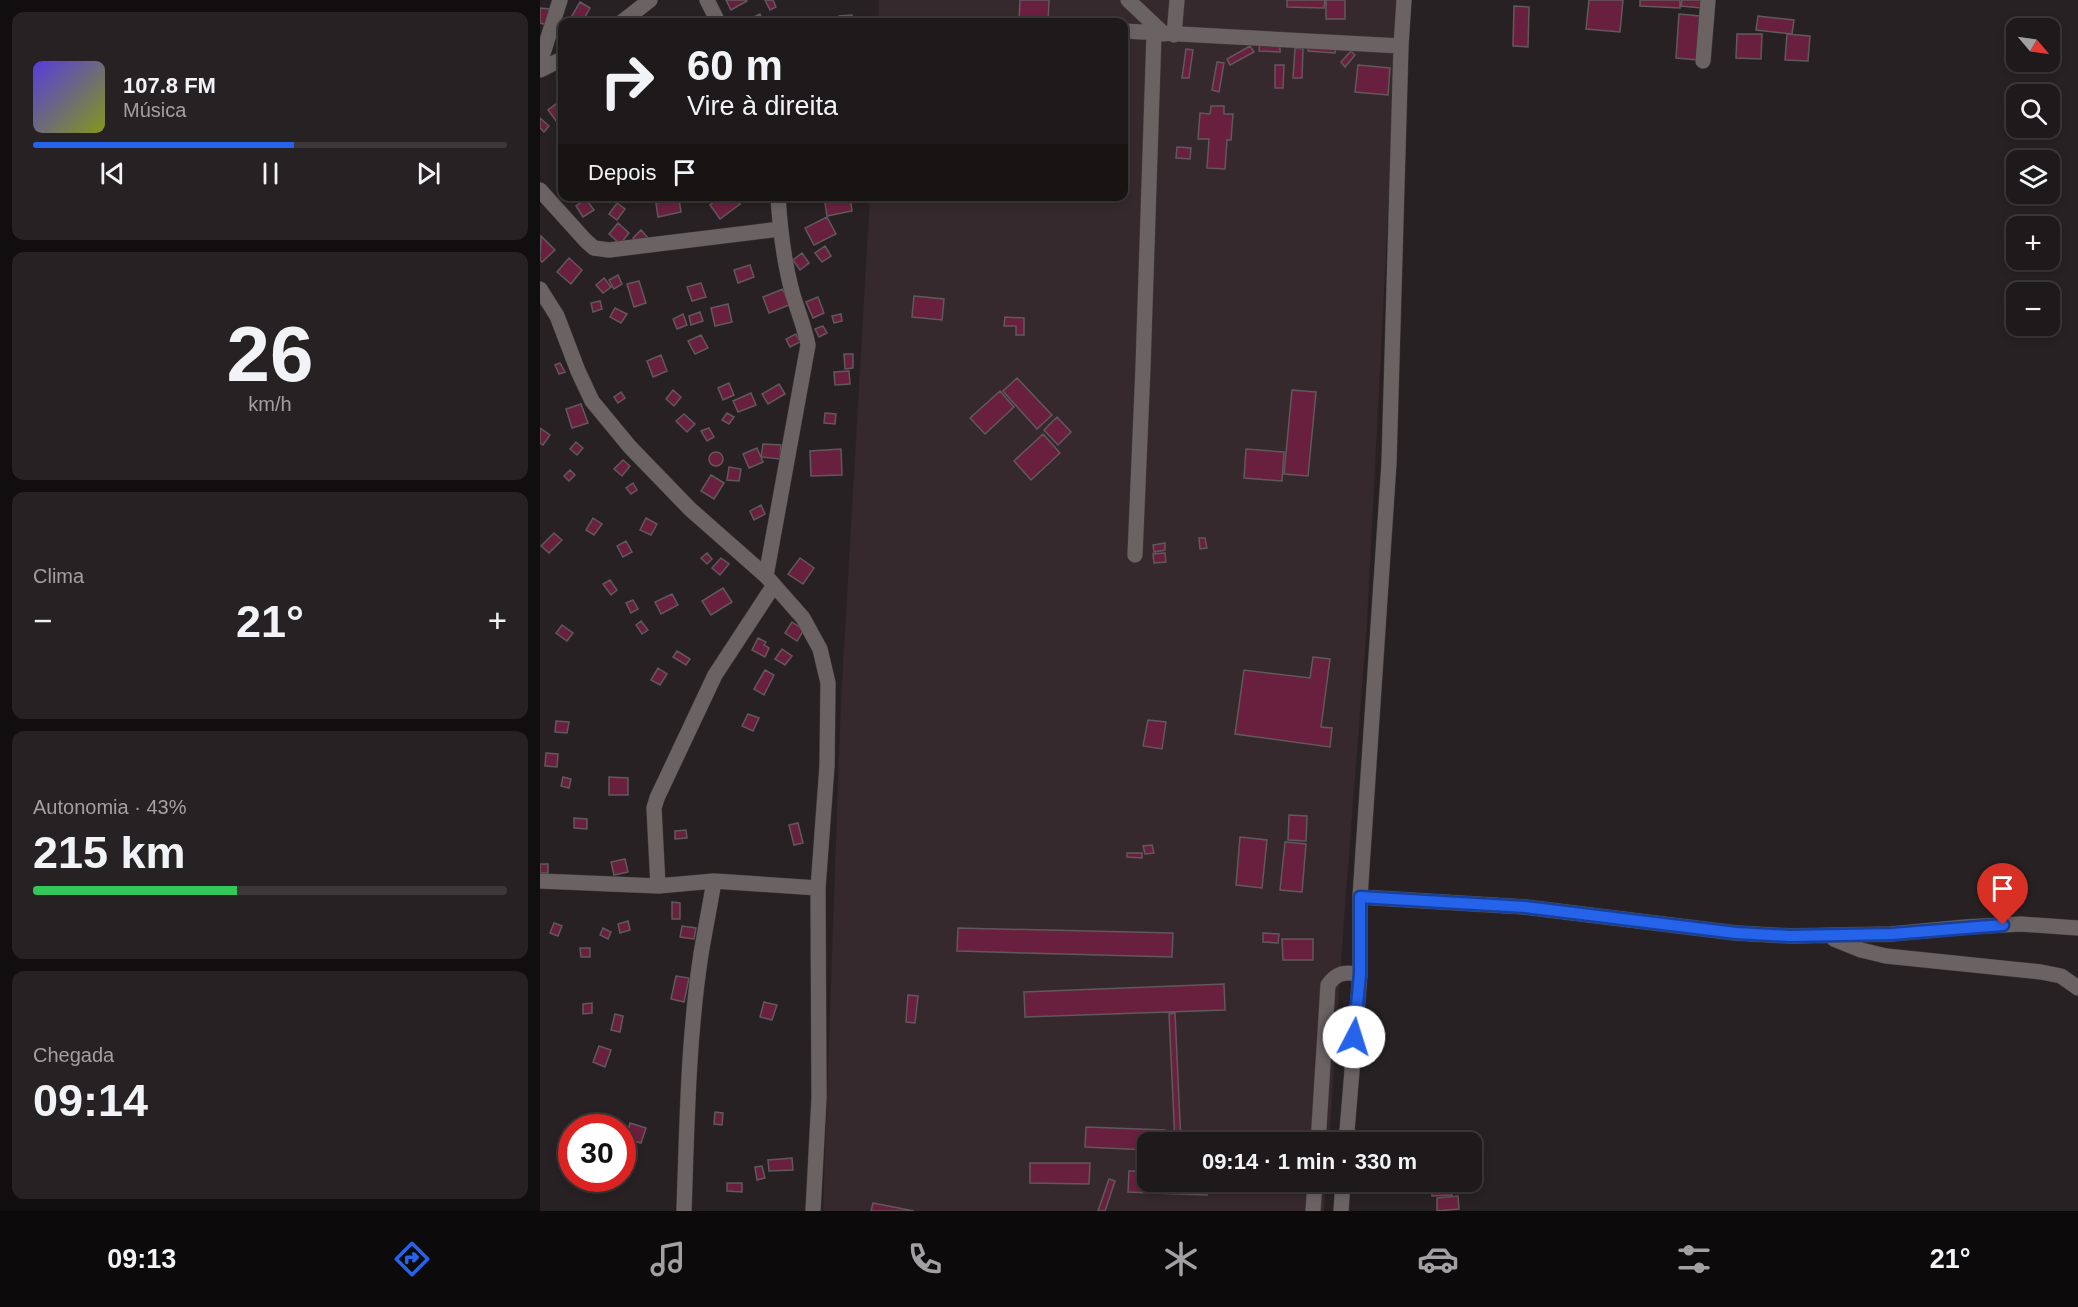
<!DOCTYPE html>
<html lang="pt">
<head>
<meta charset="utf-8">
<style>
	:root { --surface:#1e191a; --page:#262223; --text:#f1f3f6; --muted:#a1a0a2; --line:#3c3839; --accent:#2563eb }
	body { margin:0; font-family:Helvetica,sans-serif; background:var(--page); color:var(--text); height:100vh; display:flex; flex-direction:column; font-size:22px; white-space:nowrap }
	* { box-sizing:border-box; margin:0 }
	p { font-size:20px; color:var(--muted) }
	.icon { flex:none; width:33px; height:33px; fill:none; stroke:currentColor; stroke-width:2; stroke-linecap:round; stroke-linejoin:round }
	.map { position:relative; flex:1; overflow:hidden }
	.drawer { display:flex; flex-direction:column; gap:12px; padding:12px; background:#100e0e; width:540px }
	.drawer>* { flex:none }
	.guide { position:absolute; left:18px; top:18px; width:570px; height:183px; border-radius:12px; box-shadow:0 3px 9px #0003,0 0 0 2px var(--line); background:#1e191a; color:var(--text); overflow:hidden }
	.needle { width:39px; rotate:119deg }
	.tools { position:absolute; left:1466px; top:18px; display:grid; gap:12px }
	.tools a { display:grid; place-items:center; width:54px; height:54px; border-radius:12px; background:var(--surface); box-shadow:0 3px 9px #0003,0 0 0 2px var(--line); font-size:30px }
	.speed { position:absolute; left:18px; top:1114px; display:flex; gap:12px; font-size:30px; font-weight:700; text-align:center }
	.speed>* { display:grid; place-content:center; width:78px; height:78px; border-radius:50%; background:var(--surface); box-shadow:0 3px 9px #0003,0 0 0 2px var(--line); line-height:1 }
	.speed .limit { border:9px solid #d22; background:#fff; color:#111 }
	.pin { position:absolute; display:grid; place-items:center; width:51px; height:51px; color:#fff; margin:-62px -26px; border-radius:50% 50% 50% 0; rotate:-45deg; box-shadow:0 0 6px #0007 }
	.pin .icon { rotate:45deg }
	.me { position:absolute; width:66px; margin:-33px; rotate:5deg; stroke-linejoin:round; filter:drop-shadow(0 0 4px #0008) }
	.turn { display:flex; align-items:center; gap:21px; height:126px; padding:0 30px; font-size:27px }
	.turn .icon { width:78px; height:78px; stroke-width:2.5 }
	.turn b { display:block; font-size:42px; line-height:51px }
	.then { display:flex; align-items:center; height:57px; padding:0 30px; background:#0003; gap:12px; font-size:22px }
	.big { font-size:45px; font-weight:700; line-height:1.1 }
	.drawer .widget { flex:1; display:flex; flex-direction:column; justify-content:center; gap:9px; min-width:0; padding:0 21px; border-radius:12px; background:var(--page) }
	.drawer .dial { align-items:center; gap:0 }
	.dial b { font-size:78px; line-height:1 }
	.song { display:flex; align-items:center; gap:18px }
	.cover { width:72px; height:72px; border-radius:9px; background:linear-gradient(135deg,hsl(250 70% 55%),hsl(70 70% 35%)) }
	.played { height:6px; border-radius:3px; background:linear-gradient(90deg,var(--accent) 55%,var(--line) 55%) }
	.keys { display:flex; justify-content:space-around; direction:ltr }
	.heat { display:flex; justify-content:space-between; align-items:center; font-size:33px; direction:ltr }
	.charge { height:9px; border-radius:4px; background:linear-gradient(90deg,#34c759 43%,var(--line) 0) }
	.trip { position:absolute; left:597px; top:1132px; width:345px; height:60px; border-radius:12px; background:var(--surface); box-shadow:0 3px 9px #0003,0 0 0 2px var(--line); font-weight:700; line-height:60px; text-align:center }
	.menu { display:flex; height:96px; justify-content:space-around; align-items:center; background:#0c0a0a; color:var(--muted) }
	.menu .icon { width:42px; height:42px }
	.menu .selected { color:var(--accent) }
	.menu b { font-size:27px; color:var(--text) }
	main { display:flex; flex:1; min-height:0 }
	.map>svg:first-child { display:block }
	.built { fill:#36292d }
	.building { fill:#69203f; stroke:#61585b; stroke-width:1.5 }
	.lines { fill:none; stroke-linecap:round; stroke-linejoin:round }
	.minor-casing { stroke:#423c3d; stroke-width:16 }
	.minor { stroke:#6b6264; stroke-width:15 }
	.route-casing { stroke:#184099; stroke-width:15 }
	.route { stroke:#2563eb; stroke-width:10 }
</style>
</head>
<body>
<main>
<section class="drawer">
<div class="widget">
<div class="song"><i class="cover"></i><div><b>107.8 FM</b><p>Música</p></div></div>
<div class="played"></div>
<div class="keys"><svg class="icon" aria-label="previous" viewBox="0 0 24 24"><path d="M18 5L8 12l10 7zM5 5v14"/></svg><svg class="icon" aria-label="pause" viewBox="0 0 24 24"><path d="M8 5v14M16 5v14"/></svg><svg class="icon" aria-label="next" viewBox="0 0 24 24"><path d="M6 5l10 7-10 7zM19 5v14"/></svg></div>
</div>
<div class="widget dial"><b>26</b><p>km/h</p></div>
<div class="widget"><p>Clima</p>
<div class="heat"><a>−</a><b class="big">21°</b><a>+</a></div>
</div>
<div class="widget"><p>Autonomia · 43%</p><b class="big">215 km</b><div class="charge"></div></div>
<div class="widget"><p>Chegada</p><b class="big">09:14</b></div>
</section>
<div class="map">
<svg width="1538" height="1211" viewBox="0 0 1538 1211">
	<rect width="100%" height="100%" fill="#282123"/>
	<path class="built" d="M339,0H859L827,622L804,919L789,1143H608V1182H786L784,1211H283L301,701L330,197L584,196V22H338Z"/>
	<path class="building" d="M186,0H206L207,1L191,10Z
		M225,0H233L236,7L230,10Z
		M480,0H509L508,22H479Z
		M747,0H785L784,8L747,7Z
		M786,0H805V19H786Z
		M1049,0H1083L1080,32L1046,29Z
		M1100,0H1140V8L1100,6Z
		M1142,0H1162L1161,8L1141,6Z
		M40,2L50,8L42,22H35L30,19Z
		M974,6L989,7L988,47L973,46Z
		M0,8L10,9L7,25L0,23Z
		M220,14L223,22H206L205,21Z
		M1139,14L1160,16L1158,60L1136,58Z
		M312,15L313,22H300L299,16Z
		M1218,16L1254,20L1252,34L1216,30Z
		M1197,34H1222L1221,59L1196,58Z
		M1247,34L1270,36L1268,61L1245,60Z
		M720,41L740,42V52L719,51Z
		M710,46L714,52L690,65L687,59Z
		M769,46L796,47L795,53L768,51Z
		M755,48L763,49L762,78H753Z
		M646,49L653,50L649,78H642Z
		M811,51L815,55L805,67L801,62Z
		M677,62L684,63L679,92L672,90Z
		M735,65H744L743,88H735Z
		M818,65L850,68L848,95L815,92Z
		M20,101L22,105V129L8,110Z
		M671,106H684V114H693L691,140H687L685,169L667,168L669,139H658L660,113L670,114Z
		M0,118L9,126L4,132L0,128Z
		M637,147L651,148L650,159L636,158Z
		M182,196H194L200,204L180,219L170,205Z
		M284,196H310L312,211L287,216Z
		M46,199L54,210L43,217L36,206Z
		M139,199L141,212L118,217L116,203Z
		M77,203L85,209L77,220L69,214Z
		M287,217L296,234L274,245L265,228Z
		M78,223L89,233L80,244L69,234Z
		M101,230L108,238L100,245L93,238Z
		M1,236L15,250L2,262L0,260Z
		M285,246L291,256L282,262L275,253Z
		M262,253L269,263L260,270L253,260Z
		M29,258L42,270L31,284L17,272Z
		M210,265L214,277L198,283L194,270Z
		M78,275L82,284L74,289L69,280Z
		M64,278L71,287L63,293L56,285Z
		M99,281L106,303L94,307L87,284Z
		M161,283L166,297L152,301L147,287Z
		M243,289L249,305L229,313L223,297Z
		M374,296L404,299L402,320L372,317Z
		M278,297L284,313L273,318L266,302Z
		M60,301L62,309L53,312L51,303Z
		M188,304L192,322L175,326L171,308Z
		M75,308L87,314L81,323L70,317Z
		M160,312L163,321L151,325L149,316Z
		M143,314L147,325L137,329L133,319Z
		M301,314L302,321L294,323L292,316Z
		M465,317L484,318V335H476V326H464Z
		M283,326L287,333L279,337L275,329Z
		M256,334L260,342L250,347L246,339Z
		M161,335L168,348L155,354L148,341Z
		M304,354H313V368L305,369Z
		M121,355L127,371L113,377L107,361Z
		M20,363L25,372L19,374L15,365Z
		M309,371L310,384L295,385L294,372Z
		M477,378L512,415L497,429L463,391Z
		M189,383L194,395L183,400L178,388Z
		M239,384L245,394L228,404L222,394Z
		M133,390L141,397L134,406L126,399Z
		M752,390L776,392L768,476L744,474Z
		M460,391L474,407L445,434L430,418Z
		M81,392L85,398L78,403L74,397Z
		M211,393L216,405L198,412L193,401Z
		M41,404L48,423L32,428L26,409Z
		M187,413L194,417L189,424L182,420Z
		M285,413L296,414L295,424L284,423Z
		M144,414L155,424L147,432L136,421Z
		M517,417L531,432L518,445L504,430Z
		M0,428L10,435L3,445L0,443Z
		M169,428L174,437L167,441L161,431Z
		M503,434L520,453L491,480L474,461Z
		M36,442L43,448L37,455L30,449Z
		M223,444L241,445L240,459L221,457Z
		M217,448L223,462L209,468L203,454Z
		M301,449L302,475L271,476L270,451Z
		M706,449L744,452L742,481L704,478Z
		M169 459a7 7 0 1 1 14 0a7 7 0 1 1-14 0Z
		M83,460L90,466L82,476L74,469Z
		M189,467L201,469L199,481L187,480Z
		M30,470L35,475L29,481L24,476Z
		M171,475L184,483L174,499L161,491Z
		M93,483L97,490L91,494L86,488Z
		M221,505L225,514L214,520L210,511Z
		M53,518L62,524L54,535L46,530Z
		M106,518L117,524L111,535L100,530Z
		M14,533L22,540L9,553L1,546Z
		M659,538H665L667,548L660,549Z
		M86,541L92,552L83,557L77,546Z
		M625,543V550L614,552L613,545Z
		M167,553L172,559L167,564L161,558Z
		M625,553L626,562L614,563L613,554Z
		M181,558L189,564L180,575L172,568Z
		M260,558L274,568L263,584L248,574Z
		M70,580L77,590L71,595L63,584Z
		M183,588L192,602L171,615L162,601Z
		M132,594L138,605L121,614L115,602Z
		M93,600L98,609L91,613L86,603Z
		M101,621L108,630L102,634L96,625Z
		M252,622L264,630L257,641L245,633Z
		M22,625L33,633L27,641L16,633Z
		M218,638L226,642L224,645L229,648L225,657L212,650Z
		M242,649L252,656L245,665L235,659Z
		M137,651L150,659L146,665L133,657Z
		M773,657L790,659L781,727L792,728L790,747L695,734L704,670L770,678Z
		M118,668L127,674L120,685L111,680Z
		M225,670L234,675L224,695L214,689Z
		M208,714L219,718L213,731L202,726Z
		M608,720L626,722L622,749L603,746Z
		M16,721L29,722L27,733L15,732Z
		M6,753L18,754L17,767L5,766Z
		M23,777L31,779L29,788L21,786Z
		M69,777L88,778V795H69Z
		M749,815L767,816L766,841L748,840Z
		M34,818L47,819V829L34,828Z
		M258,823L263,843L254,845L249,825Z
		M146,830L147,838L135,839V831Z
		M700,837L727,840L722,888L696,885Z
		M745,842L766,844L762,892L740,890Z
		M612,845L614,853L605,854L603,846Z
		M587,853H602V858L587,857Z
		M85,859L88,872L74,875L71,862Z
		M0,864H8V873H0Z
		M132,902L140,903V919H132Z
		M88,921L90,930L80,933L78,924Z
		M14,923L22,926L18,936L10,933Z
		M142,926L156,928L154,939L140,937Z
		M63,928L71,932L68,939L60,935Z
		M418,928L633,933L632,957L417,951Z
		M723,933L739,934L738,943L723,942Z
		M742,939H773V960H743Z
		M40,948H50V957H41Z
		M136,976L149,978L144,1002L131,999Z
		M684,984L685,1010L485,1017L484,992Z
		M368,995L378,996L375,1023L366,1022Z
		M224,1002L237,1005L232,1020L220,1017Z
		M52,1003V1013L43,1014V1004Z
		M635,1013L641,1143H635L629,1014Z
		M75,1014L83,1016L80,1032L71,1030Z
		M59,1046L71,1050L65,1067L53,1062Z
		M175,1112L183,1113L182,1125L174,1124Z
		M90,1123L106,1128L101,1143L86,1139Z
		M546,1127L625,1130V1143H608V1150L545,1147Z
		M653,1131L711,1132V1143H653Z
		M252,1158L253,1170L229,1171L228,1160Z
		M490,1163H550L549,1184L490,1183Z
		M222,1166L225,1178L217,1180L215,1167Z
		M589,1171H608V1182H667V1195L588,1192Z
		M569,1179L575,1181L565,1211H558Z
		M891,1182H911L912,1195L892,1196Z
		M187,1183H202V1192L187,1191Z
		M918,1196L919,1209L897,1211V1198Z
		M333,1203L374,1211H331Z"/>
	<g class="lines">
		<g class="minor-casing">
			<path id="minor" d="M167,0L178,22
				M588,0L624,34
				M82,22L110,0
				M584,31L861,46
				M634,35L637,0
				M1163,61L1168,0
				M0,63L20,0
				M0,70L22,59
				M0,190L46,241L54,248L69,250L240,229
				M0,289L17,316L38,371L52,401L90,447L150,509L226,576L263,618L280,649L288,683L287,766L278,888L279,1098L273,1211
				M595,555L603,367L614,34
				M226,576L268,345C265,328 258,312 253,295C244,263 240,230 238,196
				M0,881L118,886L174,881L278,888
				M118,886L114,808L117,798L175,675L234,585
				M820,897L985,907L1196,933L1250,936L1351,934L1426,927L1481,924L1538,928
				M1294,939L1321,950L1346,956L1501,972L1521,976L1538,988
				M778,1143L788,985C797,972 804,972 820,974
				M806,1143L820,974V897L849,463L861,46L864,0
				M144,1211C147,1125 148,1039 161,954C165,930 170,906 174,881
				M773,1211L775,1182
				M801,1211L803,1182"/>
		</g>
		<use href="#minor" class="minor"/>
	</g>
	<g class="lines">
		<g class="route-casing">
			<path id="route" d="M814,1037L820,974V897L985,907L1196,933L1250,936L1352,934L1463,925"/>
		</g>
		<use href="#route" class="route"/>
	</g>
</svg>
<div class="tools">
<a><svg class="needle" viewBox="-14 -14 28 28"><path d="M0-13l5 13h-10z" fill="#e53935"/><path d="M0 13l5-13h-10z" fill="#a1a0a2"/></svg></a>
<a><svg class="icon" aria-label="search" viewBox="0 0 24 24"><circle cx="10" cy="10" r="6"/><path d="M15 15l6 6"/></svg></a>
<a><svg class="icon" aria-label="layers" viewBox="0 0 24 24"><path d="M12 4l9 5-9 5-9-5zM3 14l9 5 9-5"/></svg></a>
<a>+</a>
<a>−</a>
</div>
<div class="speed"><div class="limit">30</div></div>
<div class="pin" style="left:1463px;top:925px;background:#d93025"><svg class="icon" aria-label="arrive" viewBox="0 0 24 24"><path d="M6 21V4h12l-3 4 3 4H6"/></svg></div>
<svg class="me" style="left:814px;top:1037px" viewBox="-20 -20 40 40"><circle r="19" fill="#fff"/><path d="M0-13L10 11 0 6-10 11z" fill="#2563eb"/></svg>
<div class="trip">09:14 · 1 min · 330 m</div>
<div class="guide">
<div class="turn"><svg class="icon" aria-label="right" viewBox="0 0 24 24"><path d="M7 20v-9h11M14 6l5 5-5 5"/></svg><div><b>60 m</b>Vire à direita</div></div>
<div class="then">Depois<svg class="icon" aria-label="arrive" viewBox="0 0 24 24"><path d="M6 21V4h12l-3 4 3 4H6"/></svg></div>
</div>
</div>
</main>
<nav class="menu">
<b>09:13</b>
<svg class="icon selected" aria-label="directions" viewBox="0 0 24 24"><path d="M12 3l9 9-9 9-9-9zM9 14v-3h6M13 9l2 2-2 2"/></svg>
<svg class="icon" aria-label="music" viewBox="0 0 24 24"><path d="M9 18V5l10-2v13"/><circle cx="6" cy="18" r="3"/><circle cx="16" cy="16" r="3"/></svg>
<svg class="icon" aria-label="phone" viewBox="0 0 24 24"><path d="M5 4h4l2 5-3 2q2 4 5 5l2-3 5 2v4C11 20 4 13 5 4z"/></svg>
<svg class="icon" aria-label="climate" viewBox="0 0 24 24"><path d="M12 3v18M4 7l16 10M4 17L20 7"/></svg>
<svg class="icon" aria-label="car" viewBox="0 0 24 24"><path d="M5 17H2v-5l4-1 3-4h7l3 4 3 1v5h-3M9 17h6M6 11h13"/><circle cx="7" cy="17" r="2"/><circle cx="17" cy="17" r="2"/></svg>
<svg class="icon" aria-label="filters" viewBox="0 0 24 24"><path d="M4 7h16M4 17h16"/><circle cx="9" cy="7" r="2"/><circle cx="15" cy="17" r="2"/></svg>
<b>21°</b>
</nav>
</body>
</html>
